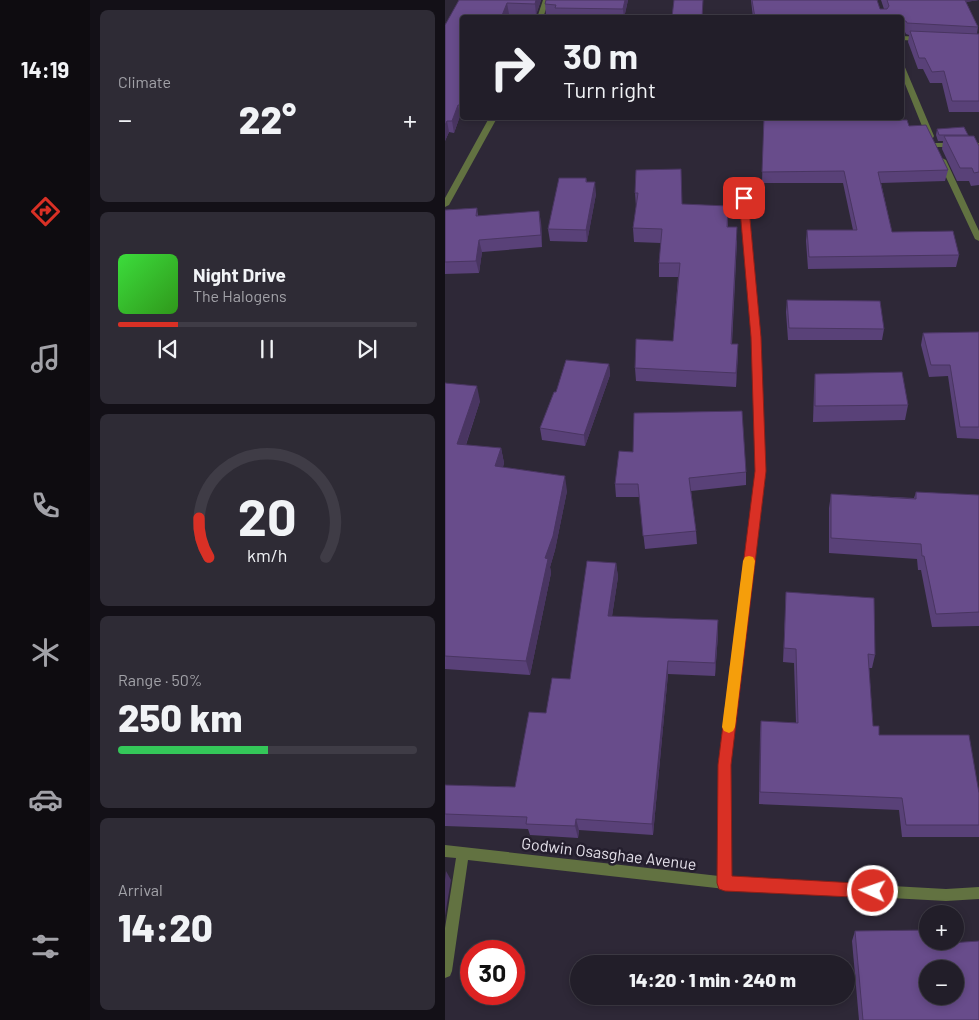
<!DOCTYPE html>
<html lang="en">
<head>
<meta charset="utf-8">
<style>
	:root { --surface:#221e29; --page:#2e2b35; --text:#f1f3f6; --muted:#a2a2a8; --line:#3f3c46; --accent:#d93025 }
	body { margin:0; font-family:Barlow,sans-serif; background:var(--page); color:var(--text); height:100vh; display:flex; flex-direction:column; font-size:19px; white-space:nowrap }
	* { box-sizing:border-box; margin:0 }
	p { font-size:16px; color:var(--muted) }
	.icon { flex:none; width:28px; height:28px; fill:none; stroke:currentColor; stroke-width:2; stroke-linecap:round; stroke-linejoin:round }
	.map { position:relative; flex:1; overflow:hidden }
	.side { display:flex; flex-direction:column; gap:10px; padding:10px; background:#131017; width:355px }
	.side>* { flex:none }
	.top-card { position:absolute; left:15px; top:15px; width:444px; height:105px; border-radius:5px; box-shadow:0 2px 8px #0003,0 0 0 1px var(--line); background:#221e29; color:var(--text); overflow:hidden }
	.buttons { position:absolute; left:474px; top:905px; display:grid; gap:10px }
	.buttons a { display:grid; place-items:center; width:45px; height:45px; border-radius:50%; background:var(--surface); box-shadow:0 2px 8px #0003,0 0 0 1px var(--line); font-size:25px }
	.speed { position:absolute; left:15px; top:940px; display:flex; gap:10px; font-size:25px; font-weight:700; text-align:center }
	.speed>* { display:grid; place-content:center; width:65px; height:65px; border-radius:50%; background:var(--surface); box-shadow:0 2px 8px #0003,0 0 0 1px var(--line); line-height:1 }
	.speed .limit { border:8px solid #d22; background:#fff; color:#111 }
	.pin { position:absolute; display:grid; place-items:center; width:42px; height:42px; color:#fff; margin:-21px; border-radius:10px; box-shadow:0 2px 8px #0006 }
	.me { position:absolute; width:55px; margin:-28px; rotate:273deg; stroke-linejoin:round; filter:drop-shadow(0 0 4px #0008) }
	.turn { display:flex; align-items:center; gap:18px; height:105px; padding:0 20px; font-size:22px }
	.turn .icon { width:65px; height:65px; stroke-width:2.5 }
	.turn b { display:block; font-size:35px; line-height:42px }
	.big { font-size:38px; font-weight:800; line-height:1.1 }
	.side .widget { flex:1; display:flex; flex-direction:column; justify-content:center; gap:8px; min-width:0; padding:0 18px; border-radius:8px; background:var(--page) }
	.side .dial { align-items:center; gap:0 }
	.dial svg { height:130px; overflow:visible; fill:none; stroke:var(--line); stroke-width:7; stroke-linecap:round; text-anchor:middle }
	.dial text { fill:var(--text); stroke:none }
	.song { display:flex; align-items:center; gap:15px }
	.cover { width:60px; height:60px; border-radius:8px; background:linear-gradient(135deg,hsl(120 70% 55%),hsl(110 70% 35%)) }
	.played { height:5px; border-radius:2px; background:linear-gradient(90deg,var(--accent) 20%,var(--line) 20%) }
	.keys { display:flex; justify-content:space-around; direction:ltr }
	.heat { display:flex; justify-content:space-between; align-items:center; font-size:28px; direction:ltr }
	.charge { height:8px; border-radius:4px; background:linear-gradient(90deg,#34c759 50%,var(--line) 0) }
	.trip { position:absolute; left:125px; top:955px; width:285px; height:50px; border-radius:25px; background:var(--surface); box-shadow:0 2px 8px #0003,0 0 0 1px var(--line); font-weight:800; line-height:50px; text-align:center }
	main { display:flex; flex:1; min-height:0 }
	.tab-bar { display:flex; flex-direction:column; width:90px; justify-content:space-around; align-items:center; background:#0e0c10; color:var(--muted) }
	.tab-bar .icon { width:35px; height:35px }
	.tab-bar .on { color:var(--accent) }
	.tab-bar b { font-size:22px; color:var(--text) }
	.map>svg:first-child { display:block }
	.lines { fill:none; stroke-linecap:round; stroke-linejoin:round }
	.street { fill:#627241; fill-rule:evenodd }
	.wall { fill:#594178 }
	.shaded-wall { fill:#493561 }
	.building { fill:#684c8b; stroke:#493561; fill-rule:evenodd }
	.route { fill:#d93025; stroke:#8d1f18 }
	.slow { fill:#f59e0b }
	.labels { text-anchor:middle; dominant-baseline:central; stroke-width:5; stroke-linejoin:round; paint-order:stroke }
	.near-street-label { font-size:16px; fill:#e5e1eb; stroke:#241e2d }
</style>
</head>
<body>
<main>
<nav class="tab-bar">
<b>14:19</b>
<svg class="icon on" aria-label="directions" viewBox="0 0 24 24"><path d="M12 3l9 9-9 9-9-9zM9 14v-3h6M13 9l2 2-2 2"/></svg>
<svg class="icon" aria-label="music" viewBox="0 0 24 24"><path d="M9 18V5l10-2v13"/><circle cx="6" cy="18" r="3"/><circle cx="16" cy="16" r="3"/></svg>
<svg class="icon" aria-label="phone" viewBox="0 0 24 24"><path d="M5 4h4l2 5-3 2q2 4 5 5l2-3 5 2v4C11 20 4 13 5 4z"/></svg>
<svg class="icon" aria-label="climate" viewBox="0 0 24 24"><path d="M12 3v18M4 7l16 10M4 17L20 7"/></svg>
<svg class="icon" aria-label="car" viewBox="0 0 24 24"><path d="M5 17H2v-5l4-1 3-4h7l3 4 3 1v5h-3M9 17h6M6 11h13"/><circle cx="7" cy="17" r="2"/><circle cx="17" cy="17" r="2"/></svg>
<svg class="icon" aria-label="filters" viewBox="0 0 24 24"><path d="M4 7h16M4 17h16"/><circle cx="9" cy="7" r="2"/><circle cx="15" cy="17" r="2"/></svg>
</nav>
<section class="side">
<div class="widget"><p>Climate</p>
<div class="heat"><a>−</a><b class="big">22°</b><a>+</a></div>
</div>
<div class="widget">
<div class="song"><i class="cover"></i><div><b>Night Drive</b><p>The Halogens</p></div></div>
<div class="played"></div>
<div class="keys"><svg class="icon" aria-label="previous" viewBox="0 0 24 24"><path d="M18 5L8 12l10 7zM5 5v14"/></svg><svg class="icon" aria-label="pause" viewBox="0 0 24 24"><path d="M8 5v14M16 5v14"/></svg><svg class="icon" aria-label="next" viewBox="0 0 24 24"><path d="M6 5l10 7-10 7zM19 5v14"/></svg></div>
</div>
<div class="widget dial"><svg viewBox="0 0 100 80">
<path d="M14 69A42 42 0 1 1 86 69"/>
<path d="M14 69A42 42 0 0 1 8 45" stroke="#d93025"/>
<text x="50" y="56" font-size="32" font-weight="700">20</text>
<text x="50" y="72" font-size="11">km/h</text>
</svg></div>
<div class="widget"><p>Range · 50%</p><b class="big">250 km</b><div class="charge"></div></div>
<div class="widget"><p>Arrival</p><b class="big">14:20</b></div>
</section>
<div class="map">
<svg width="534" height="1020" viewBox="0 0 534 1020">
	<rect width="100%" height="100%" fill="#2e2837"/>
	<g class="lines">
		<path class="street" d="M98,0H104L98,18H92Z
			M456,36L478,37L481,39L478,41L456,40Z
			M456,63L459,65L489,136L488,138L481,136L456,74Z
			M44,118H52L4,205L0,207V198Z
			M486,143H534V147H489L485,145Z
			M494,158H497L501,160L534,231V241L530,239L493,160Z
			M296,195H302L303,197L315,337L321,471L285,765L286,877L501,889L534,887V899L501,901L280,889L23,860L7,971L5,976L0,978V928L11,858L0,857V845L274,876L273,765L311,471L307,337Z"/>
	</g>
	<path class="wall" d="M14,0H96L91,15L64,14L62,18H18V116H15L9,133L4,132L0,141Z
		M183,0L179,18H111V15H101L100,4Z
		M306,0H432L435,9H439L436,0H534L521,2L533,27L532,34H534V112H504L497,83H485L478,69H473L463,42L464,35L461,34L460,32H456V18H308Z
		M319,118L445,120L464,126L503,170L500,181L436,183L447,232L514,255L511,267L363,269L361,241L362,230H408L398,183H317Z
		M492,129L523,135L534,146V185L526,186L524,181H512L497,149L498,141H493L491,135Z
		M191,170L237,204L283,206V227L292,241L287,344H293L291,387L191,381L190,368L228,341L233,277H214V263L216,243L189,242L188,228L191,207L190,193Z
		M141,178L142,182L151,194L142,242L105,241L103,229Z
		M32,208L33,216L96,222L97,247L37,252L34,273L0,274V210Z
		M342,300L439,329L437,340H343L341,312Z
		M534,332V439L512,438L503,376L484,377L476,345L478,333Z
		M164,364L165,375L140,446L97,440L95,428L111,392Z
		M370,374L463,405L460,420L368,422L369,390Z
		M0,383L35,401L21,445L56,448L59,463L58,467L122,491L110,550L105,567L106,573L85,675L0,669Z
		M301,472V485L246,491L251,531L252,544L200,549L194,497H171L170,484Z
		M471,492L534,495V626L487,627L476,570H473L472,559L384,553V508L386,494L469,498Z
		M171,563L173,577L167,616L273,634L270,676L223,674L208,835L134,830L133,838L85,835L83,829L0,826V785L70,787L101,713L125,679Z
		M341,592L430,655L427,668H424L428,726L434,735L534,793V837H457L454,810L314,804L315,734L316,721L351,723L349,663L338,662Z
		M410,931L490,944L534,1020H414L407,941Z"/>
	<path class="shaded-wall" d="M91,0H96L91,15L90,4Z
		M180,0H183L179,18L178,9Z
		M515,0H534L514,3Z
		M62,3L64,14L62,18H56Z
		M13,105L15,116L9,133L7,121Z
		M2,121L4,132L0,141V125Z
		M150,182L151,194L142,242L141,230Z
		M94,211L96,222L97,247Z
		M34,240L37,252L34,273L31,261Z
		M293,344V358L291,387V373Z
		M164,364L165,375L140,446L139,435Z
		M32,386L35,401L16,459L12,444Z
		M56,448L59,463L53,481L50,466Z
		M120,476L122,491L110,550L105,567L106,573L85,675L81,661L100,558Z
		M171,563L173,577L165,629L163,616Z
		M273,620V634L270,676V663Z
		M223,661V674L208,835L207,824Z
		M131,819L134,830L133,838L130,826Z
		M1,871L6,880L0,916V880Z"/>
	<path class="building" d="M14,0H91L90,4L62,3L56,18H18V101L16,105H13L7,121H2L0,125V25Z
		M101,0H180L178,9L110,8L111,5L100,4Z
		M229,0H258L257,18L227,17Z
		M307,0H432L435,9H442L444,6L442,0H520L533,27L462,23L461,21H456V18H310Z
		M465,31L534,34V101H507L499,71L487,72L480,58H474Z
		M319,118H444L445,120H462L464,126L481,125L503,170L433,172L447,232L508,231L514,255L364,257L362,230H412L399,171L317,172Z
		M519,127L523,135H494L492,129Z
		M499,136H529L534,146V172L529,173L527,168H515Z
		M236,169L237,204L283,206L282,227H292L286,344H293L291,373L190,368L191,339L228,341L235,263H214L217,229L188,228L193,193H190L191,170Z
		M114,178H141V182H150L141,230L103,229Z
		M32,208L31,216L94,211L96,235L34,240L31,261L0,262V210Z
		M342,300L435,301L439,329L344,328Z
		M534,332V427H515L505,365H486L478,333Z
		M121,360L164,364L139,435L95,428L109,392H111Z
		M457,372L463,405L370,406V374Z
		M0,383L32,386L12,444L56,448L50,466L120,476L108,536L100,558L103,559L81,661L0,656Z
		M297,411L301,472L244,478L251,531L198,536L193,484H170L174,451L188,452L189,413Z
		M471,492L534,495V612L491,614L479,556H477L476,544L386,538V494L471,499Z
		M142,561L171,563L163,616L273,620L270,663L223,661L207,824L131,819L130,826L81,824L82,817L0,814V785L70,787L84,712L101,713L107,678L125,679Z
		M341,592L429,598L430,655L423,654L428,726H434V735H524L534,793V825H461L457,798L315,792L316,721L353,723L351,649L339,648Z
		M482,930V941H490V944L534,941V1020H418L410,931ZM482,969H510V996H482Z"/>
	<path class="route" d="M299,195L303,198L316,337L321,471L286,765L287,876L428,884L433,886L435,891L433,896L428,898L280,891L274,889L272,883L273,765L310,471L306,337L294,198Z"/>
	<path class="slow" d="M304,556L308,557L310,561L290,727L288,731L284,733L279,731L277,727L298,561L300,557Z"/>
	<g class="labels">
		<g class="near-street-label">
			<text transform="translate(164 853) rotate(7)">Godwin Osasghae Avenue</text>
		</g>
	</g>
</svg>
<div class="buttons">
<a>+</a>
<a>−</a>
</div>
<div class="speed"><div class="limit">30</div></div>
<div class="pin" style="left:299px;top:198px;background:#d93025"><svg class="icon" aria-label="arrive" viewBox="0 0 24 24"><path d="M6 21V4h12l-3 4 3 4H6"/></svg></div>
<svg class="me" style="left:428px;top:891px" viewBox="-20 -20 40 40"><circle r="17" fill="#d93025" stroke="#fff" stroke-width="3"/><path d="M0-11L8 9 0 5-8 9z" fill="#fff"/></svg>
<div class="trip">14:20 · 1 min · 240 m</div>
<div class="top-card">
<div class="turn"><svg class="icon" aria-label="right" viewBox="0 0 24 24"><path d="M7 20v-9h11M14 6l5 5-5 5"/></svg><div><b>30 m</b>Turn right</div></div>
</div>
</div>
</main>
</body>
</html>
